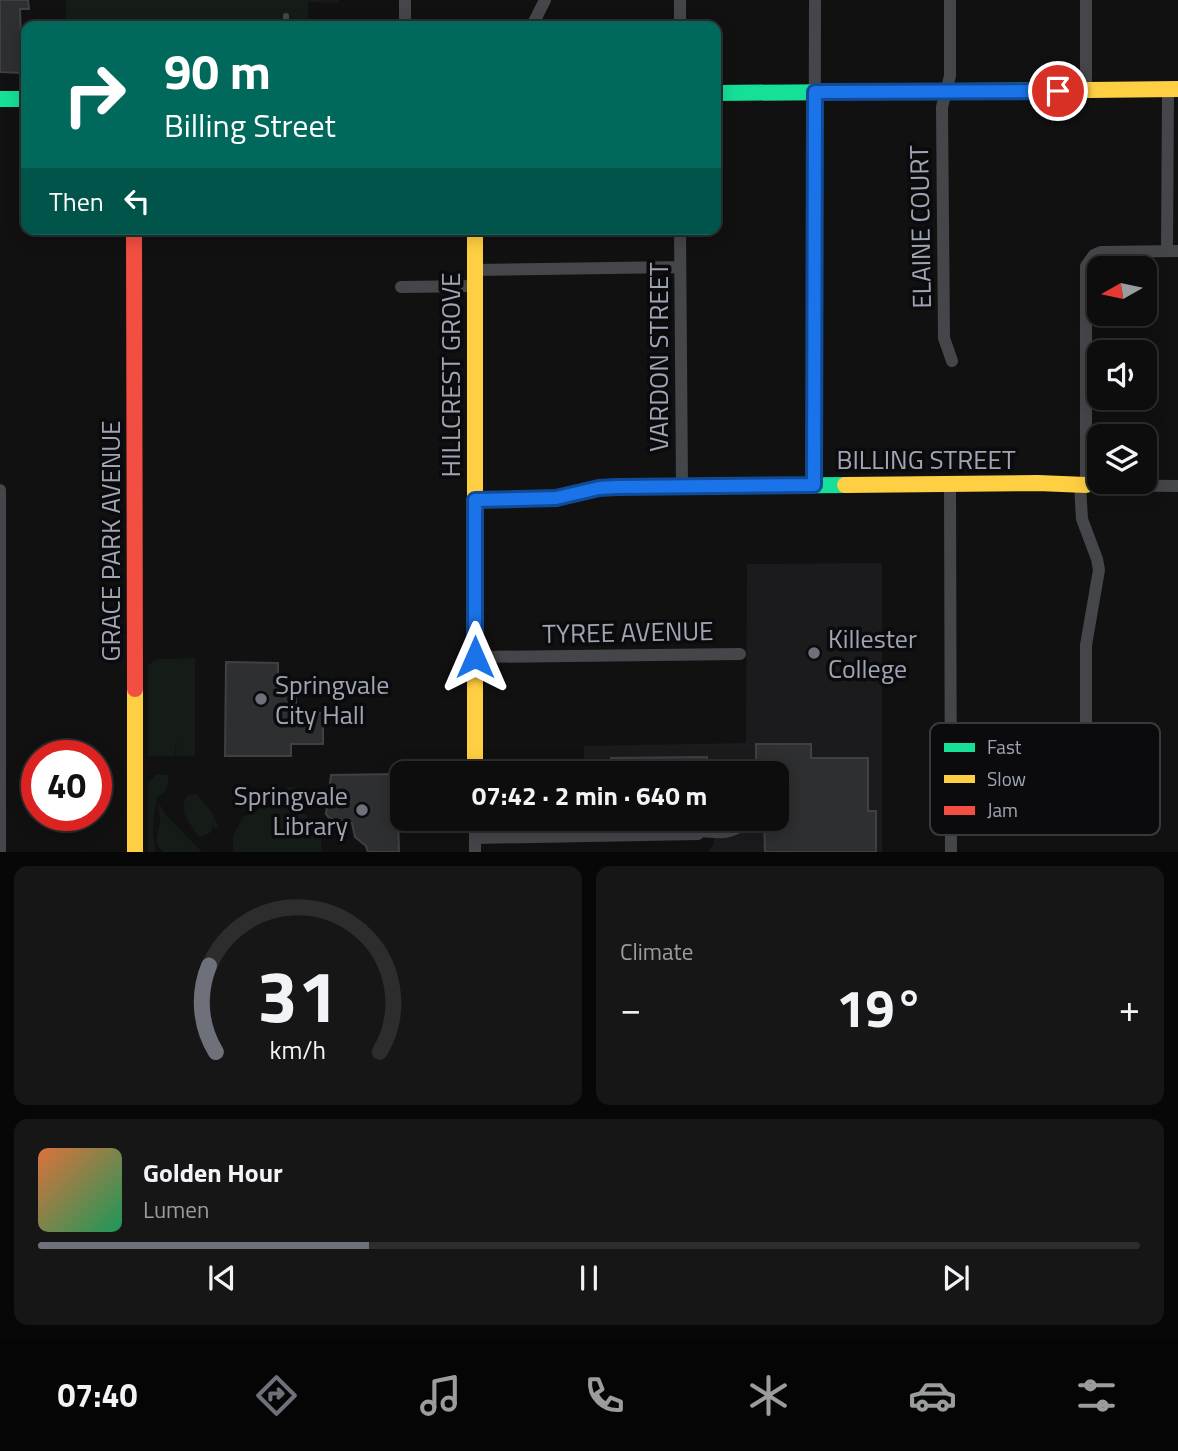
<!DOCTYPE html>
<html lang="en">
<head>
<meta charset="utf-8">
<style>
	:root { --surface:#0d0d0d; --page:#161616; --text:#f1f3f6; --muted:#9a9c9d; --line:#2d2d2e; --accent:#6e717a }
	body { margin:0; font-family:"Titillium Web",sans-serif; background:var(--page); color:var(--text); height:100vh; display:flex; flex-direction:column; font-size:26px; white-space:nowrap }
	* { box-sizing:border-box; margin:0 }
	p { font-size:23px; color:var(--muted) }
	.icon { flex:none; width:38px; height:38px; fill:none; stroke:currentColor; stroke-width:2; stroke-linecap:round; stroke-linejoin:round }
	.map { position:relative; height:852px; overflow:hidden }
	.details { display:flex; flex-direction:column; gap:14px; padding:14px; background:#070707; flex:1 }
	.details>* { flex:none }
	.guide { position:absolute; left:21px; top:21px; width:700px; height:214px; border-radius:14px; box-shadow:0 4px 18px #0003,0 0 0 2px var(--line); background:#00695c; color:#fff; overflow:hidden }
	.needle { width:46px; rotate:261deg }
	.fabs { position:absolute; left:1087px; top:256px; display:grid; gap:14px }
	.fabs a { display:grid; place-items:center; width:70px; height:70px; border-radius:14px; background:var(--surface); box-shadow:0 4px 18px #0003,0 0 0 2px var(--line); font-size:35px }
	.speed { position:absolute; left:21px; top:740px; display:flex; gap:14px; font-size:35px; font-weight:700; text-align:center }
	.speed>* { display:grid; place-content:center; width:91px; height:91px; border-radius:50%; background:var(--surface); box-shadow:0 4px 18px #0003,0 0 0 2px var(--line); line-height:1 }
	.speed .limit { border:10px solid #d22; background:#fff; color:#111 }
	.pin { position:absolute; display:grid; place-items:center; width:60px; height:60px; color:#fff; margin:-30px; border:4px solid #fff; border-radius:50%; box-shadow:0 2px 7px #0007 }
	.me { position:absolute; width:77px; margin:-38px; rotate:0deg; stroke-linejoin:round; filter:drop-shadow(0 0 5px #0008) }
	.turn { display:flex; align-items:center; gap:24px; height:147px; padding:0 28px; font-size:32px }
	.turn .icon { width:91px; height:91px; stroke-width:2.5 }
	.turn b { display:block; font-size:49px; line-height:60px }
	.then { display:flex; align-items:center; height:66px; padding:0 28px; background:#0003; gap:14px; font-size:26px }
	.big { font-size:52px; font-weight:700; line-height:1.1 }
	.details .widget { flex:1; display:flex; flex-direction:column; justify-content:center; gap:10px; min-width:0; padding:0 24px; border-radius:14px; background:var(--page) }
	.details .dial { align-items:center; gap:0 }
	.dial svg { height:182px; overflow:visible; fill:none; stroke:var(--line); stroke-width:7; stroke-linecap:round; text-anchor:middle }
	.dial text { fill:var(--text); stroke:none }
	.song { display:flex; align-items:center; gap:21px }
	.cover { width:84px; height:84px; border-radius:10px; background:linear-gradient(135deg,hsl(20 70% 55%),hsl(150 70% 35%)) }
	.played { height:7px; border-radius:4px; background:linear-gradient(90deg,var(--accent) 30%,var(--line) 30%) }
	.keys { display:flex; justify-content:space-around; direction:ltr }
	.heat { display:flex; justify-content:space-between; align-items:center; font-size:38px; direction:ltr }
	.details .tiles { flex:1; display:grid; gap:14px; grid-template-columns:1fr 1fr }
	.widget:last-child { grid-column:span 2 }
	.trip { position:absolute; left:390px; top:761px; width:399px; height:70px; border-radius:14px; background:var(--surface); box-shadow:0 4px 18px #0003,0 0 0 2px var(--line); font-weight:700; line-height:70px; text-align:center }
	.dock { display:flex; height:112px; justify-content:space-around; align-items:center; background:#050505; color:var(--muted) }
	.dock .icon { width:49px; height:49px }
	.dock .active { color:var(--accent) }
	.dock b { font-size:32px; color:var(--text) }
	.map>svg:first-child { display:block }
	.built { fill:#1b1b1e }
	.green { fill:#151b17 }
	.building { fill:#2e2f31; stroke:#3f4045; stroke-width:2 }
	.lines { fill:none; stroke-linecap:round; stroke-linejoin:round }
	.lane { stroke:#45464a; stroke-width:6 }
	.street { stroke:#45464a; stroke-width:12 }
	.fast { stroke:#16e098; stroke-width:16 }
	.slow { stroke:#ffcf43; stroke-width:16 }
	.jam { stroke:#f24e42; stroke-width:16 }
	.route-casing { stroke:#114b97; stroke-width:18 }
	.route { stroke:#1a73e8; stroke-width:12 }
	.poi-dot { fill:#6e717a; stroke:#0b0b0d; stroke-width:2.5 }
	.labels { text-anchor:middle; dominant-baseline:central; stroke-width:7; stroke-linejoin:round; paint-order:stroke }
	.street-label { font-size:26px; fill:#a0a5b3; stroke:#0b0b0d }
	.poi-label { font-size:26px; fill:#a0a5b3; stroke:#0b0b0d; text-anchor:start }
	.key { fill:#0b0b0d; stroke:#38393f; stroke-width:2 }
	.key-label { font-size:19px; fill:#a0a5b3 }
</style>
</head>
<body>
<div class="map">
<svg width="1178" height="853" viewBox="0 0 1178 853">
	<rect width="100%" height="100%" fill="#111"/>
	<path class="built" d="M882,563V852H708L714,844V837L705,819H777V774L584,773V746L746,743L747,564Z"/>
	<path class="green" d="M66,0H339V3L308,2V26H65Z
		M195,658V756H175L177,738L174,756H148V665L158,659Z
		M156,775H168C169,786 167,792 157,798C153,818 151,832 156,852H148V783Z
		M288,787H296L301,792L303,809L288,799L299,814H305L321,838V852H233V835L244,816L258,810Z
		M196,794L211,811L218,827L215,829L213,826L210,833L199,837C190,824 175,808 189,795Z
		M159,803L165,814L202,852H163C151,841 159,834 160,821C160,814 157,810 159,803Z"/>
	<path class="building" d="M0,0H28L29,9H20L22,73L0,72Z
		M226,662L278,663V685H296V713H323V744H291V756H225Z
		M756,744H811V758H868V811H876V852H765L764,821L777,820V774H756Z
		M707,757V774H611V758Z
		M397,774L399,852H368L366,846L355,837L352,823L329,818L326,814L331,775Z"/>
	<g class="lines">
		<path class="lane" d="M286,16V26
			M728,774H737
			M689,833L697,819
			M698,834C718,836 735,838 750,822V819"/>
		<path class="street" d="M680,0V26
			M950,0V76L942,107L944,338L952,361
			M1086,0V91
			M405,26V0
			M532,26L545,0
			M680,229L682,485
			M1167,251L1168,90
			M1178,251L1101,252L1094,255L1086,266V485L1178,486
			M475,270L680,267
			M401,287L475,286
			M950,484L951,853
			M814,485L815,0
			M1080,485L1082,519L1097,559L1099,570L1086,645V763
			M0,490V853
			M475,657L740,654
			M475,819V853
			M475,838L698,834"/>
		<path class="fast" d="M716,93L1089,90
			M0,99H26
			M475,500L556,498L599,488L617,487L845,485"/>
		<path class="slow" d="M1089,90L1178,89
			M475,229V774
			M845,485L1038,483L1086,485
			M135,689V853"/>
		<path class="jam" d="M134,229L135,689"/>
	</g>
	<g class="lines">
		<g class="route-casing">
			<path id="route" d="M475,657V500L556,498L599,488L617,487L814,485L815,92L1058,91"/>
		</g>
		<use href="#route" class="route"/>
	</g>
	<g class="poi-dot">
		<circle cx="814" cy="653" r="7"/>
		<circle cx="261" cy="699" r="7"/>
		<circle cx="362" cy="810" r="7"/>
	</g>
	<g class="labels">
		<g class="street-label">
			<text transform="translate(920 227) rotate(-91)">ELAINE COURT</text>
			<text transform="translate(658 357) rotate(-90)">VARDON STREET</text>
			<text transform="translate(450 375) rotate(-90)">HILLCREST GROVE</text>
			<text x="926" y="459">BILLING STREET</text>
			<text transform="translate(110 541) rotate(-90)">GRACE PARK AVENUE</text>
			<text transform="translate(628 632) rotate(-1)">TYREE AVENUE</text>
		</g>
		<g class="poi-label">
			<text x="828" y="638">Killester<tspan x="828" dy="30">College</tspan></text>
			<text x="275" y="684">Springvale<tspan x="275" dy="30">City Hall</tspan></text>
			<text x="348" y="795" text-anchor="end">Springvale<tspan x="348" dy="30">Library</tspan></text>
		</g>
	</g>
	<rect x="930" y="723" width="230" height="112" rx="10" class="key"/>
	<rect x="944" y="743" width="31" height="9" fill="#16e098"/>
	<rect x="944" y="775" width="31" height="8" fill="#ffcf43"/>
	<rect x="944" y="806" width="31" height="9" fill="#f24e42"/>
	<g class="key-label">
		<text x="987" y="754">Fast</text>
		<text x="987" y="786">Slow</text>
		<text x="987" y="817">Jam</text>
	</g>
</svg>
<div class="fabs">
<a><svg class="needle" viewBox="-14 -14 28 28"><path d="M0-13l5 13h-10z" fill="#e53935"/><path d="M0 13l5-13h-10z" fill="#9a9c9d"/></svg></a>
<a><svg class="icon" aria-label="sound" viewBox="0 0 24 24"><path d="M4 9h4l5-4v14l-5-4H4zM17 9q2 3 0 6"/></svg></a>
<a><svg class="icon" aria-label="layers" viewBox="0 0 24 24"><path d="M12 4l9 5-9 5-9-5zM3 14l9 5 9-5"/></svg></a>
</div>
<div class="speed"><div class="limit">40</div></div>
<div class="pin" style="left:1058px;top:91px;background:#d93025"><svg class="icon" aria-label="arrive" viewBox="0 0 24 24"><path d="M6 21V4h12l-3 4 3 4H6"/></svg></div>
<svg class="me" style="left:475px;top:657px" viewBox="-20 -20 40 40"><path d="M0-17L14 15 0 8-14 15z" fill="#1a73e8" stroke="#fff" stroke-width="4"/></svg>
<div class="trip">07:42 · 2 min · 640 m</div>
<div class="guide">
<div class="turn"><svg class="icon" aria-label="right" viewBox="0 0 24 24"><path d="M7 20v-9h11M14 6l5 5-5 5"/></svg><div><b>90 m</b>Billing Street</div></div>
<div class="then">Then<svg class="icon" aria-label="left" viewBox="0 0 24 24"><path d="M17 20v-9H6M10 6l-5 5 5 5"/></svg></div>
</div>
</div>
<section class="details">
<div class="tiles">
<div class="widget dial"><svg viewBox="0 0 100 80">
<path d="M14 69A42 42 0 1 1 86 69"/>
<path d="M14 69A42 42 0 0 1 11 31" stroke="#6e717a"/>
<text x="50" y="56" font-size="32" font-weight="700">31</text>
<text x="50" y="72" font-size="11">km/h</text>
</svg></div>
<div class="widget"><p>Climate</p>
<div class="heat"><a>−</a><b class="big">19°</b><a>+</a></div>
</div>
<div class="widget">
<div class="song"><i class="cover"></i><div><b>Golden Hour</b><p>Lumen</p></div></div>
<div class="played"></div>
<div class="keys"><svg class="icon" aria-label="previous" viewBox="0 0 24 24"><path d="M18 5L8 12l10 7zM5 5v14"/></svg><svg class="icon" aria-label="pause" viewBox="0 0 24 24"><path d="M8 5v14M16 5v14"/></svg><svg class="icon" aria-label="next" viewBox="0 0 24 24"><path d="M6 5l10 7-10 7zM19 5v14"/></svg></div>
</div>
</div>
</section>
<nav class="dock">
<b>07:40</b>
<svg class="icon active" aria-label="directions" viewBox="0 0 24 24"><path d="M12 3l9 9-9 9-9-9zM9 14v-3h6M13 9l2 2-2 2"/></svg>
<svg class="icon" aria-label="music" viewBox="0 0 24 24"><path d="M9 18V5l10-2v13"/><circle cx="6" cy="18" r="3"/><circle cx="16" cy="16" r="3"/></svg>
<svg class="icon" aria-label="phone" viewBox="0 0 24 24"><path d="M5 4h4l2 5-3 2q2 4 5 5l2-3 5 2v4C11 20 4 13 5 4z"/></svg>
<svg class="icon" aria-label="climate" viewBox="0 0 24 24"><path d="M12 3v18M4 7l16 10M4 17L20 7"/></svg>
<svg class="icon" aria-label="car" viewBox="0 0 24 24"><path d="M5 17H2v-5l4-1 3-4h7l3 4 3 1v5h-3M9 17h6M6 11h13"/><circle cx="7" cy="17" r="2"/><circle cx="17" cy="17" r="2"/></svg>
<svg class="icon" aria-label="filters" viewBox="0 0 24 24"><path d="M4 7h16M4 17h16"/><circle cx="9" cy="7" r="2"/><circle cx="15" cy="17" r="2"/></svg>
</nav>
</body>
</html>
